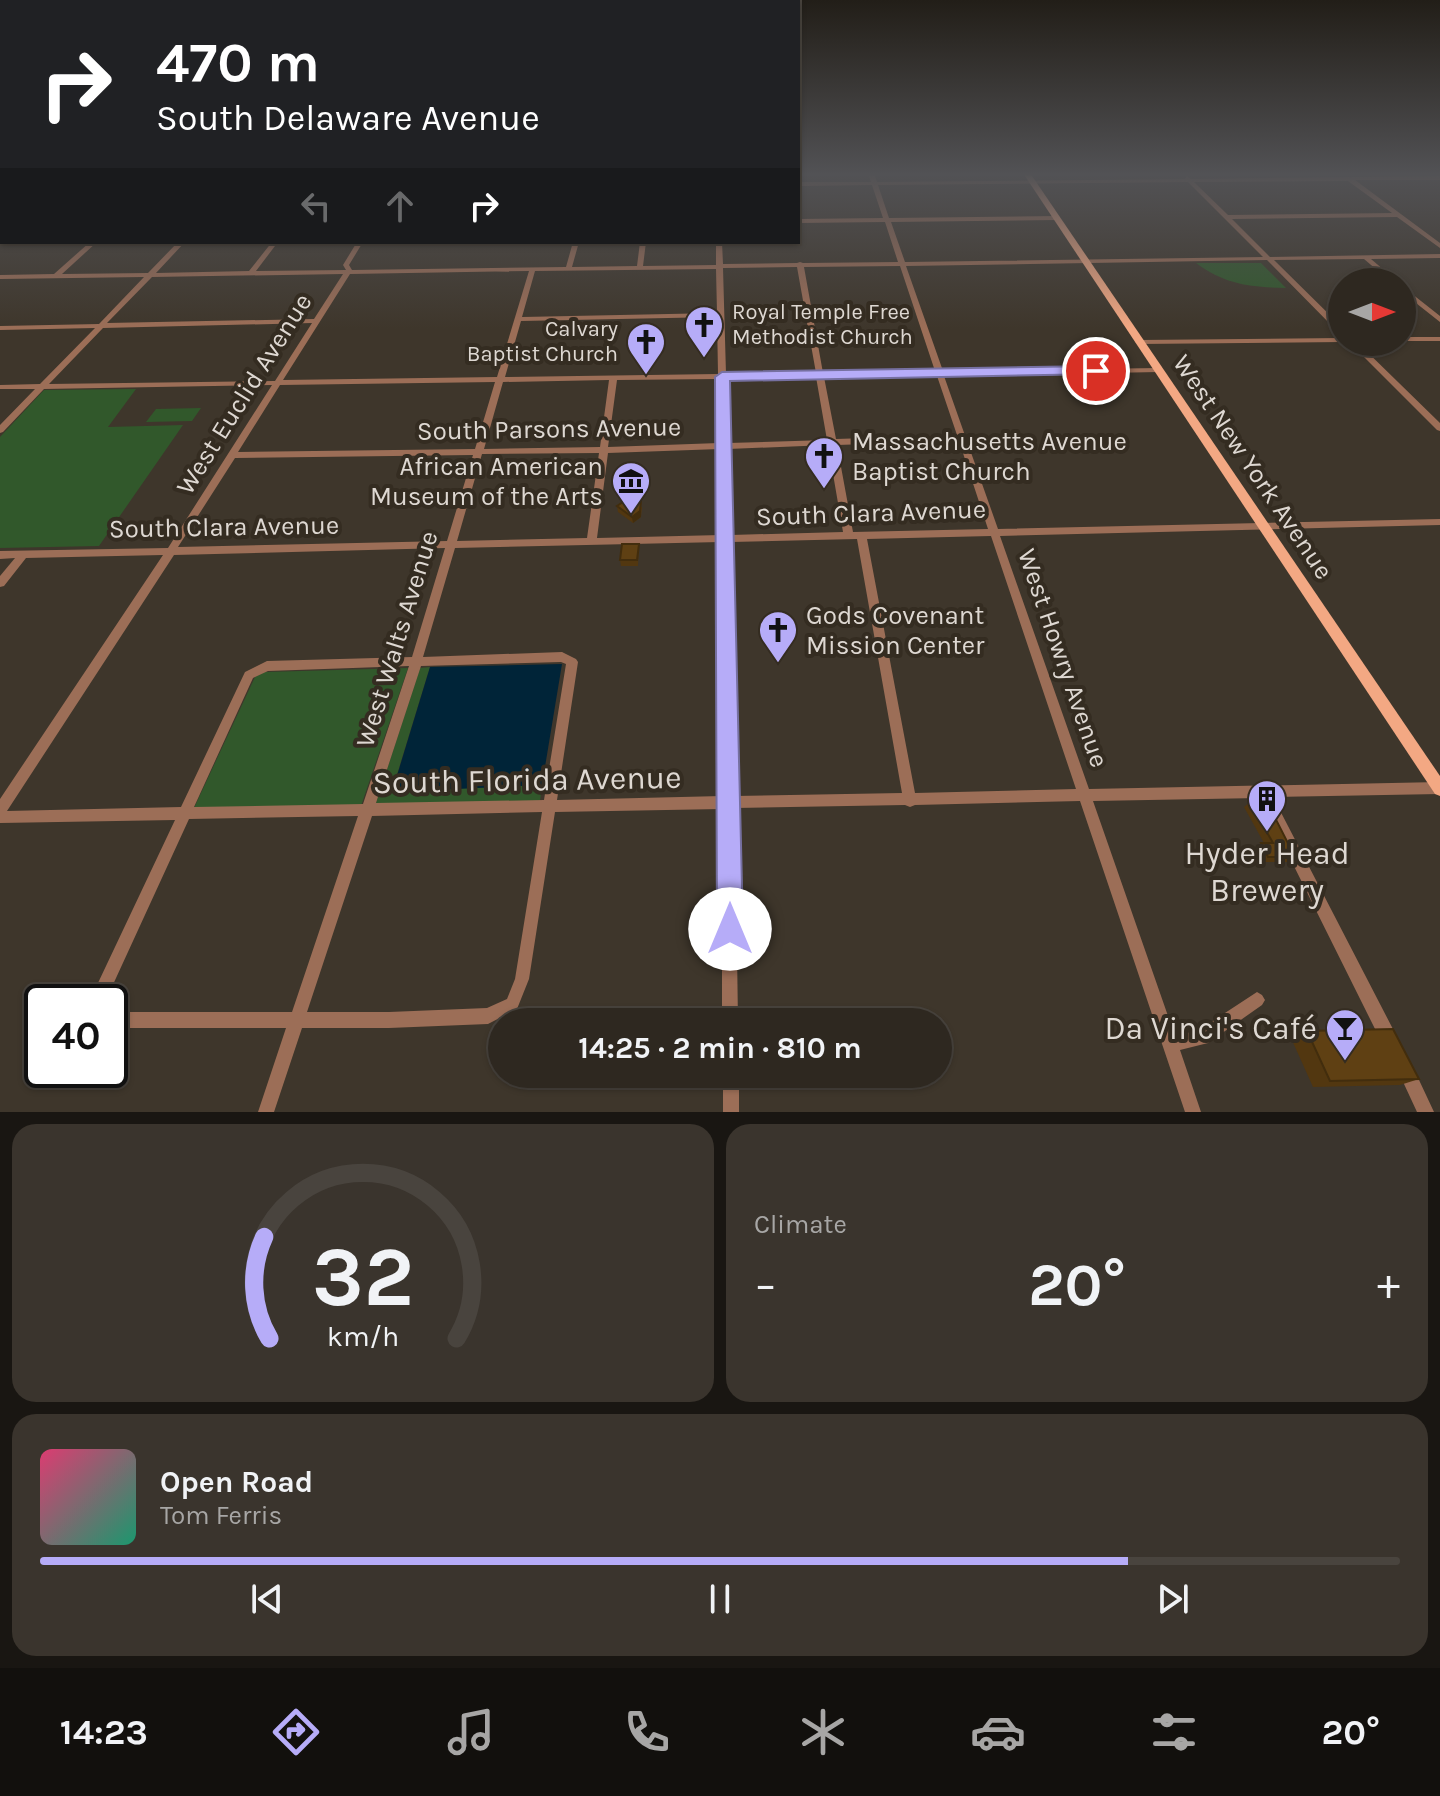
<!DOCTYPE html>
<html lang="en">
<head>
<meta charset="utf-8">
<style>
	:root { --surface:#2e2820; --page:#3a342d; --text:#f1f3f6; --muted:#a7a6a5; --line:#49443e; --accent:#b6acf8 }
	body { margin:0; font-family:Karla,sans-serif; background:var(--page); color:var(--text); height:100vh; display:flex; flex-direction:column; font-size:30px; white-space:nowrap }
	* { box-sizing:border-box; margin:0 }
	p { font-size:26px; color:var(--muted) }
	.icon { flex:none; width:44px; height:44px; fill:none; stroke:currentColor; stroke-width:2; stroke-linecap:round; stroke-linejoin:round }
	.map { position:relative; height:1112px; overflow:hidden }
	.panel { display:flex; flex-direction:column; gap:12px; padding:12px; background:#191612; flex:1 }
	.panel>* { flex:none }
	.banner { position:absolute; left:0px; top:0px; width:800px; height:244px; box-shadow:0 2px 6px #0004,0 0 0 2px var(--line); background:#202124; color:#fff; overflow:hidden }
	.needle { width:52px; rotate:90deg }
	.buttons { position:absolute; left:1328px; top:268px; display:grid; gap:16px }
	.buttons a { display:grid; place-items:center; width:88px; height:88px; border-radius:50%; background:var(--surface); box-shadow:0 2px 6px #0004,0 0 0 2px var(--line); font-size:40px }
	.speed { position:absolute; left:24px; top:984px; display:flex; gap:16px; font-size:40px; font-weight:700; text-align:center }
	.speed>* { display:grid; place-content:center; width:104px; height:104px; border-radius:50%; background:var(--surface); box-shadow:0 2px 6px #0004,0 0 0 2px var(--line); line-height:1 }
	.speed .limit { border:4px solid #111; border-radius:12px; background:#fff; color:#111 }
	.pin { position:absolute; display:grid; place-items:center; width:68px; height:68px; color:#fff; margin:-34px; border:4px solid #fff; border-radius:50%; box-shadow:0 2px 8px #0007 }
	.me { position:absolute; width:88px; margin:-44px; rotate:0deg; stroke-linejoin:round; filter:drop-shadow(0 0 6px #0008) }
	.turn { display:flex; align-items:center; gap:28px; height:168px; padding:0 24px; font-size:36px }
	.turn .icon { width:104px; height:104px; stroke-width:2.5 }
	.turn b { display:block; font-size:56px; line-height:68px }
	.lanes { display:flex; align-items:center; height:76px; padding:0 24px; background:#0003; justify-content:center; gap:40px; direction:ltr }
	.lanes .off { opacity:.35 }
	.big { font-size:60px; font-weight:700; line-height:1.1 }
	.panel .widget { flex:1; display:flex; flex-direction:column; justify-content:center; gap:12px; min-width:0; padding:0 28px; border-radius:24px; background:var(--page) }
	.panel .dial { align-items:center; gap:0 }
	.dial svg { height:208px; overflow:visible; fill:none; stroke:var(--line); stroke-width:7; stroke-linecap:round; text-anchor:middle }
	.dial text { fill:var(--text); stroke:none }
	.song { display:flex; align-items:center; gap:24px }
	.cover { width:96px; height:96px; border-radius:12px; background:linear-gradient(135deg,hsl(340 70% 55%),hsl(160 70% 35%)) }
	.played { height:8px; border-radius:4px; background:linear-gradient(90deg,var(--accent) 80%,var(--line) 80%) }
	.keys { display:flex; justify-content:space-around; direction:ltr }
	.heat { display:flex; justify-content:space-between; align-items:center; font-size:44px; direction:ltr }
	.panel .tiles { flex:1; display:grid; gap:12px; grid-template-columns:1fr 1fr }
	.widget:last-child { grid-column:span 2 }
	.trip { position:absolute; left:488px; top:1008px; width:464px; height:80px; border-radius:40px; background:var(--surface); box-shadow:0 2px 6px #0004,0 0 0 2px var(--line); font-weight:700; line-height:80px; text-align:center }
	.dock { display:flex; height:128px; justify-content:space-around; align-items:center; background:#12100d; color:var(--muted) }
	.dock .icon { width:56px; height:56px }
	.dock .active { color:var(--accent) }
	.dock b { font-size:36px; color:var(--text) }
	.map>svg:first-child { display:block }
	.green { fill:#31582b }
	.water { fill:#002438 }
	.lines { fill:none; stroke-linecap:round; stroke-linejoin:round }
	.minor { fill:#9c6e57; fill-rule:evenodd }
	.major { fill:#f3a883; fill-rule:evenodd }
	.wall { fill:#523710 }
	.shaded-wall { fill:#422d0d }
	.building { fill:#5f4013; stroke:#422d0d; stroke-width:2 }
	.route { fill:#b6acf8; stroke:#7670a1; stroke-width:2 }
	.labels { text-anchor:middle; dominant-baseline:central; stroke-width:8; stroke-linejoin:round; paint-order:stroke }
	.far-poi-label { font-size:22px; fill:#ded8d2; stroke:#342c21; text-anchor:start }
	.street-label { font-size:26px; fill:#ded8d2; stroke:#342c21 }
	.poi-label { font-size:26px; fill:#ded8d2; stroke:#342c21; text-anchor:start }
	.near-street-label { font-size:32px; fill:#ded8d2; stroke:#342c21 }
	.near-poi-label { font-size:32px; fill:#ded8d2; stroke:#342c21 }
</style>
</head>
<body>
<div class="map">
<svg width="1440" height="1112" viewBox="0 0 1440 1112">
	<rect width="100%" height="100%" fill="#3e362b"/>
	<path class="green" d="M1196,263H1261L1286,288C1250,287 1226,285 1196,263Z
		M136,389L108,427L183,425L99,546L0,548V437L44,390Z
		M201,408L192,421L146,422L156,409Z
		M430,667L392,791L542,785L540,801L375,806L420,668Z
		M408,668L361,806L194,808L255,677L265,672Z"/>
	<path class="water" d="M562,664L542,785L392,792L430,667Z"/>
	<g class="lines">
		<path class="minor" d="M868,173H874L877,182L1185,179L1187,176L1191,179L1440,176V180H1355L1440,243V248L1397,217L1232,219L1270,257L1440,254V258L1371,259L1398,282H1391L1364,259L1274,260L1342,327V333H1339L1267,260L906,266L943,371L1159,368L1163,370L1159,372L944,376L998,529L1440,519V525L1000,536L1089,789L1440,782V794L1273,797L1395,1033L1397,1039L1395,1045L1389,1047L1383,1045L1260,798L1093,801L1175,1036L1199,1030L1257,992L1262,995L1265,1000L1262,1005L1208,1043L1180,1050L1201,1112H1185L1080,801L915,805L910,807L905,805L735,808L738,1022H722V809L555,812L529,979L517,1009L488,1024L389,1028H302L274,1112H258L286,1028H110V1012H292L358,816L189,819L105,1002H89L175,820L0,823V799L163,555L26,558L4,586L0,587V576L15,558L0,559V551L168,548L272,385L44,389L3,432L0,433V425L35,389H0V385L40,384L95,328L0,330V326L99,324L144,277L0,279V275L54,274L90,242H97L62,274L148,273L178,242H185L156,273L249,271L272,242H278L256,271L346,270L343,265L357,242H363L349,265L352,270L566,267L573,242H579L572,267L637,266L640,242H646L643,266L716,265V242H722L723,264L797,263L800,262L803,263L898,262L885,222L798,223V219L883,218L872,185L798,186V182H871ZM1348,181L1392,213L1228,215L1194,182ZM1188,182L1263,257L905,262L891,222L1056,220L1059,218L1056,216L889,218L878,185ZM900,266L935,371L823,373L804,267ZM797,267L816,373L726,374L723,268ZM716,269L717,313L522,317L535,271ZM529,271L497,377L283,380L350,274ZM343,274L314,319L107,323L152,277ZM717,317L718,374L505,377L521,321ZM312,323L275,381L49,384L103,328ZM937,376L957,435L836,439L824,377ZM816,377L827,440L728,443L726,379ZM718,379L719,443L608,447L617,380ZM609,380L600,447L484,449L503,382ZM495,382L475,449L238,452L280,385ZM959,441L988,529L853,532L837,445ZM828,445L843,532L731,535L728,449ZM720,449L721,535L597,538L608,453ZM599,453L587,538L457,541L482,454ZM473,455L447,541L178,547L235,458ZM991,536L1076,789L915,793L867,539ZM857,539L902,793L735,796L731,542ZM721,542L722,796L557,800L578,662L576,659L562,652L423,657L455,548ZM445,548L412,657L267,661L245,672L181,807L7,811L174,555ZM561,662L566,664L544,800L376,803L421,666ZM409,666L363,804L194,807L253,678L268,671ZM542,812L515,979L507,999L487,1008L389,1012H307L372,816Z
			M2,195V200L0,201V196Z
			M2,239V242H4L0,244V240Z
			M1402,286L1440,316V322L1402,292Z
			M1402,337H1440V341H1402Z
			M1342,338V342L1139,344L1135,342L1139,340Z
			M1349,342H1357L1440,423V431L1437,430Z
			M1406,1063L1412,1065L1434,1112H1417L1398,1071L1400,1065Z
			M723,1074H739V1112H723Z"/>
		<path class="major" d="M1023,173H1030L1440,776V796L1435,794Z"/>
	</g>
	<path class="wall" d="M617,506L642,507L641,517L633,523L618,512Z
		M639,544L638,566H621L620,560Z
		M1250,802L1295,857L1289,862H1261L1255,848L1261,843H1264L1244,807Z
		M1307,1031L1419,1079L1400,1085L1313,1087L1291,1038Z"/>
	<path class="shaded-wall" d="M641,500V517L633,523L632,517Z"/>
	<path class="building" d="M626,500H641L640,511L632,517L617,506Z
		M622,544H639L637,560H620Z
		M1250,802H1267L1295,857H1268L1261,843H1273Z
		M1393,1029L1419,1079L1330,1081L1307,1031Z"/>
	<linearGradient id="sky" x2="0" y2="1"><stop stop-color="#221e18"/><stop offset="0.53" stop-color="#525255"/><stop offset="1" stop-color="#525255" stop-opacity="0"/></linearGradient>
	<rect width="1440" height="329" fill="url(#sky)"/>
	<path class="route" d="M1096,366L1101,368V374L730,381L743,929L739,938L730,942L720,938L717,929L715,377L722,372Z"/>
	<defs>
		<g id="church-pin" transform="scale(2)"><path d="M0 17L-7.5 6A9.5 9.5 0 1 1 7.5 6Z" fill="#b6acf8" stroke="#342c21"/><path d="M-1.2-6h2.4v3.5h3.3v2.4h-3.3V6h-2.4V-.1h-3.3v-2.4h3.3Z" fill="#111"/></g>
		<g id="museum-pin" transform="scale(2)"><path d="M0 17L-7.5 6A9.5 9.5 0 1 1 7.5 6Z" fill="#b6acf8" stroke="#342c21"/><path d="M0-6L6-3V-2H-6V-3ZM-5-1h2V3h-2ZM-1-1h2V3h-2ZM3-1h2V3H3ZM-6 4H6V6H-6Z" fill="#111"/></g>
		<g id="building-pin" transform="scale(2)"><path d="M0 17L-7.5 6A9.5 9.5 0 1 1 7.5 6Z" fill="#b6acf8" stroke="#342c21"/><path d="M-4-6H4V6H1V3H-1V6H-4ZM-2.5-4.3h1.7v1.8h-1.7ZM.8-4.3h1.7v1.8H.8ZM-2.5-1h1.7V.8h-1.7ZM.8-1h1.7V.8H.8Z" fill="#111"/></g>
		<g id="bar-pin" transform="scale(2)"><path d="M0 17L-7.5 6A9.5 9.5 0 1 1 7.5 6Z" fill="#b6acf8" stroke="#342c21"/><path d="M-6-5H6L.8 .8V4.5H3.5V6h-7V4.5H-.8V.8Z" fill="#111"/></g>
	</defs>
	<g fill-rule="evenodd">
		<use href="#church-pin" x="704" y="325"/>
		<use href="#church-pin" x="646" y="342"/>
		<use href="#church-pin" x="824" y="456"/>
		<use href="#museum-pin" x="631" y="481"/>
		<use href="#church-pin" x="778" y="630"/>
		<use href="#building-pin" x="1267" y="799"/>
		<use href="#bar-pin" x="1345" y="1028"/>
	</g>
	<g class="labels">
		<g class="far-poi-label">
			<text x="732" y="312">Royal Temple Free<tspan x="732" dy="25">Methodist Church</tspan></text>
			<text x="618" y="329" text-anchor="end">Calvary<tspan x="618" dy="25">Baptist Church</tspan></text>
		</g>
		<g class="street-label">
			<text transform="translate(244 394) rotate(-58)">West Euclid Avenue</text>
			<text transform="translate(549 429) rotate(-1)">South Parsons Avenue</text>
			<text transform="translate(1253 467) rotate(56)">West New York Avenue</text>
			<text transform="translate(871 513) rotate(-2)">South Clara Avenue</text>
			<text transform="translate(224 527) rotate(-1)">South Clara Avenue</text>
			<text transform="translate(397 639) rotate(-73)">West Walts Avenue</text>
			<text transform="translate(1063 658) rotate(71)">West Howry Avenue</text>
		</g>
		<g class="poi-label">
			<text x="852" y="441">Massachusetts Avenue<tspan x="852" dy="30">Baptist Church</tspan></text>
			<text x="603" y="466" text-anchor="end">African American<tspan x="603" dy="30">Museum of the Arts</tspan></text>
			<text x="806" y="615">Gods Covenant<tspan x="806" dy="30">Mission Center</tspan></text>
		</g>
		<g class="near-street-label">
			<text transform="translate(527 780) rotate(-1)">South Florida Avenue</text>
		</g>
		<g class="near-poi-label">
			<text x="1267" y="853">Hyder Head<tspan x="1267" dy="37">Brewery</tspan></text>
			<text x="1317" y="1028" text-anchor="end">Da Vinci's Café</text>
		</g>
	</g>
</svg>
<div class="buttons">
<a><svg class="needle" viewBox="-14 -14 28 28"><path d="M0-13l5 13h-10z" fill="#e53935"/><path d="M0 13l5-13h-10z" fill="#a7a6a5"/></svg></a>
</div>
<div class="speed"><div class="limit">40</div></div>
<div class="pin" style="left:1096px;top:371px;background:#d93025"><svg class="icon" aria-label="arrive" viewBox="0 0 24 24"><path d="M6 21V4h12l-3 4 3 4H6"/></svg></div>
<svg class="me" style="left:730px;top:929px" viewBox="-20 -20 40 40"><circle r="19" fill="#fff"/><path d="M0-13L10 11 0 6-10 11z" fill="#b6acf8"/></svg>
<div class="trip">14:25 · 2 min · 810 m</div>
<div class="banner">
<div class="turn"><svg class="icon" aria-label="right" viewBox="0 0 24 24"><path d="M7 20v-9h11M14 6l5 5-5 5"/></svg><div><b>470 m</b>South Delaware Avenue</div></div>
<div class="lanes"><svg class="icon off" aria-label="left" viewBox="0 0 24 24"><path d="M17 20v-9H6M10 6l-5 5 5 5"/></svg><svg class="icon off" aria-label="ahead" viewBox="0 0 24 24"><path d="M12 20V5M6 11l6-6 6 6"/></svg><svg class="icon" aria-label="right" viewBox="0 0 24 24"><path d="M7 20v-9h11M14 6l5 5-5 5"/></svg></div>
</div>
</div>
<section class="panel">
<div class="tiles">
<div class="widget dial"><svg viewBox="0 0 100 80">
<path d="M14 69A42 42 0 1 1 86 69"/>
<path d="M14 69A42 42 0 0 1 12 30" stroke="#b6acf8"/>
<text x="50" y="56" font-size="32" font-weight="700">32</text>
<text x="50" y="72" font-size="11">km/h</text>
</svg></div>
<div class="widget"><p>Climate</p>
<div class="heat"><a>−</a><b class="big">20°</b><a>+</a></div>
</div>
<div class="widget">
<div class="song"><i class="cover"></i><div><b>Open Road</b><p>Tom Ferris</p></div></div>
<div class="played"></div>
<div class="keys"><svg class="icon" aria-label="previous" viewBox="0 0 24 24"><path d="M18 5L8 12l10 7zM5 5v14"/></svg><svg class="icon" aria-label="pause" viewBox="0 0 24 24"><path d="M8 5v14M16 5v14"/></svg><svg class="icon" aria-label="next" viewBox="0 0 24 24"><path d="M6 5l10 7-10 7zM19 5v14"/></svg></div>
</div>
</div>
</section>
<nav class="dock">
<b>14:23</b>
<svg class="icon active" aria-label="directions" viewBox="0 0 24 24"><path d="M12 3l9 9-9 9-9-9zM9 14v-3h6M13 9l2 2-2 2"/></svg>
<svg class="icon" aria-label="music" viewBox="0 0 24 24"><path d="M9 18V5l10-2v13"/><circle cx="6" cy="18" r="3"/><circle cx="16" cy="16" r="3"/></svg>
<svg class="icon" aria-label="phone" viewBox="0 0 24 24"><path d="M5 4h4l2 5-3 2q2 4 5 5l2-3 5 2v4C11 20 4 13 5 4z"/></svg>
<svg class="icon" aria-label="climate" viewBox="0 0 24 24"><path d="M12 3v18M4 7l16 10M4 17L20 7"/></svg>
<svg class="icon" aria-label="car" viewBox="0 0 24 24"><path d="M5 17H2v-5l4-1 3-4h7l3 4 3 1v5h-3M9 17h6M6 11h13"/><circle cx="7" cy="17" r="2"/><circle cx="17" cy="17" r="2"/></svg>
<svg class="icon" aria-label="filters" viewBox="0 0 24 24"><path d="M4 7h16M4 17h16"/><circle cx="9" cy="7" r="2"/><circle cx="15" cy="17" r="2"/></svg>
<b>20°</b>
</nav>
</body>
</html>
